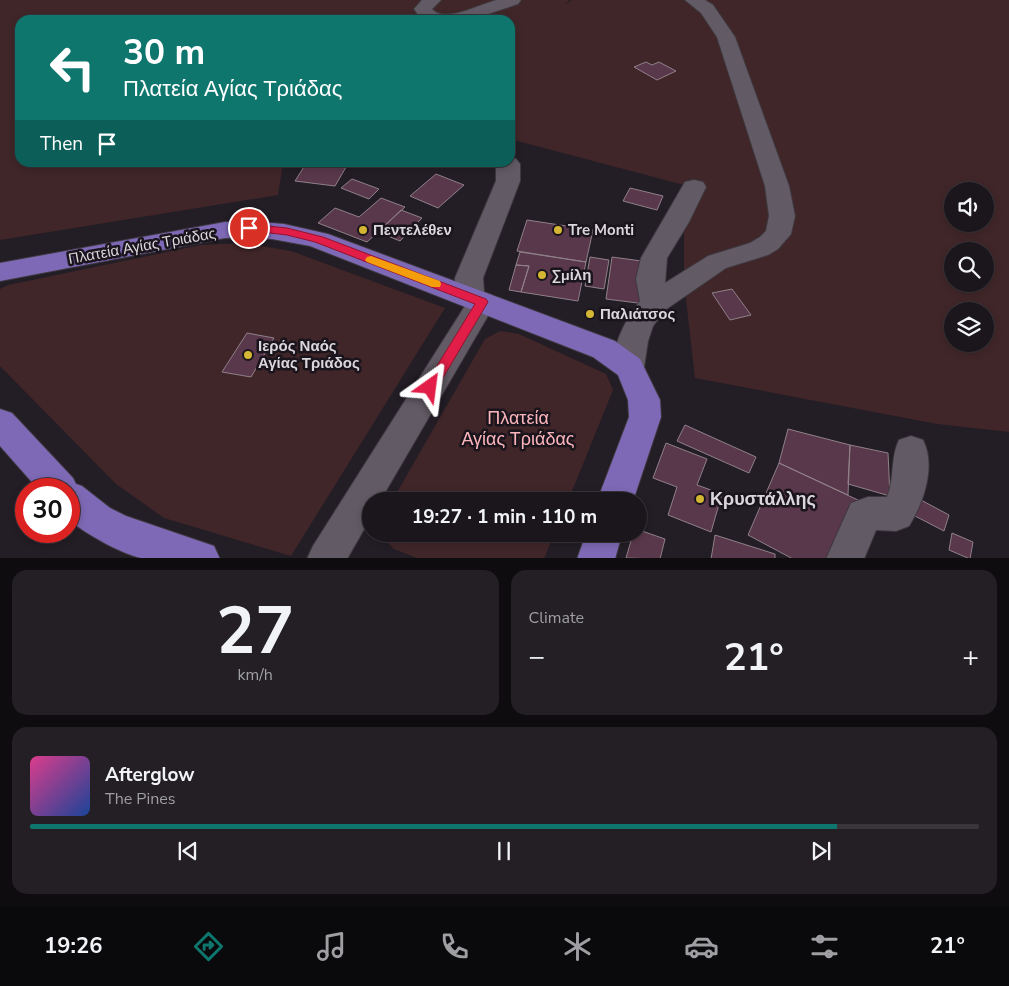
<!DOCTYPE html>
<html lang="en">
<head>
<meta charset="utf-8">
<style>
	:root { --surface:#1a161c; --page:#231f25; --text:#f1f3f6; --muted:#9f9fa3; --line:#38353b; --accent:#0f766e }
	body { margin:0; font-family:"Nunito Sans",sans-serif; background:var(--page); color:var(--text); height:100vh; display:flex; flex-direction:column; font-size:19px; white-space:nowrap }
	* { box-sizing:border-box; margin:0 }
	p { font-size:16px; color:var(--muted) }
	.icon { flex:none; width:28px; height:28px; fill:none; stroke:currentColor; stroke-width:2; stroke-linecap:round; stroke-linejoin:round }
	.map { position:relative; height:558px; overflow:hidden }
	.panel { display:flex; flex-direction:column; gap:12px; padding:12px; background:#0e0c0f; flex:1 }
	.panel>* { flex:none }
	.top-card { position:absolute; left:15px; top:15px; width:500px; height:152px; border-radius:15px; box-shadow:0 2px 8px #0003,0 0 0 1px var(--line); background:#0f766e; color:#fff; overflow:hidden }
	.fabs { position:absolute; left:944px; top:182px; display:grid; gap:10px }
	.fabs a { display:grid; place-items:center; width:50px; height:50px; border-radius:50%; background:var(--surface); box-shadow:0 2px 8px #0003,0 0 0 1px var(--line); font-size:25px }
	.speed { position:absolute; left:15px; top:478px; display:flex; gap:10px; font-size:25px; font-weight:700; text-align:center }
	.speed>* { display:grid; place-content:center; width:65px; height:65px; border-radius:50%; background:var(--surface); box-shadow:0 2px 8px #0003,0 0 0 1px var(--line); line-height:1 }
	.speed .limit { border:8px solid #d22; background:#fff; color:#111 }
	.pin { position:absolute; display:grid; place-items:center; width:42px; height:42px; color:#fff; margin:-21px; border:2px solid #fff; border-radius:50%; box-shadow:0 1px 5px #0007 }
	.me { position:absolute; width:55px; margin:-28px; rotate:31deg; stroke-linejoin:round; filter:drop-shadow(0 0 4px #0008) }
	.turn { display:flex; align-items:center; gap:18px; height:105px; padding:0 25px; font-size:22px }
	.turn .icon { width:65px; height:65px; stroke-width:2.5 }
	.turn b { display:block; font-size:35px; line-height:42px }
	.then { display:flex; align-items:center; height:48px; padding:0 25px; background:#0003; gap:10px; font-size:19px }
	.big { font-size:38px; font-weight:700; line-height:1.1 }
	.panel .tile { flex:1; display:flex; flex-direction:column; justify-content:center; gap:8px; min-width:0; padding:0 18px; border-radius:15px; background:var(--page) }
	.panel .dial { align-items:center; gap:0 }
	.dial b { font-size:65px; line-height:1 }
	.song { display:flex; align-items:center; gap:15px }
	.cover { width:60px; height:60px; border-radius:8px; background:linear-gradient(135deg,hsl(330 70% 55%),hsl(220 70% 35%)) }
	.played { height:5px; border-radius:2px; background:linear-gradient(90deg,var(--accent) 85%,var(--line) 85%) }
	.keys { display:flex; justify-content:space-around; direction:ltr }
	.heat { display:flex; justify-content:space-between; align-items:center; font-size:28px; direction:ltr }
	.panel .tiles { flex:1; display:grid; gap:12px; grid-template-columns:1fr 1fr }
	.tile:last-child { grid-column:span 2 }
	.trip { position:absolute; left:362px; top:492px; width:285px; height:50px; border-radius:25px; background:var(--surface); box-shadow:0 2px 8px #0003,0 0 0 1px var(--line); font-weight:700; line-height:50px; text-align:center }
	.tabs { display:flex; height:80px; justify-content:space-around; align-items:center; background:#0a090b; color:var(--muted) }
	.tabs .icon { width:35px; height:35px }
	.tabs .current { color:var(--accent) }
	.tabs b { font-size:22px; color:var(--text) }
	.map>svg:first-child { display:block }
	.green { fill:#402629; fill-rule:evenodd }
	.building { fill:#5a384b; stroke:#8f8188 }
	.lines { fill:none; stroke-linecap:round; stroke-linejoin:round }
	.minor-casing { stroke:#3e393f; stroke-width:2 }
	.major-casing { stroke:#3e393f; stroke-width:2 }
	.minor { fill:#625a64; fill-rule:evenodd }
	.major { fill:#7e69b6; fill-rule:evenodd }
	.route { fill:#e11d48; stroke:#92132f }
	.slow { fill:#f59e0b }
	.poi-dot { fill:#d5b534; stroke:#1a141c; stroke-width:2 }
	.labels { text-anchor:middle; dominant-baseline:central; stroke-width:5; stroke-linejoin:round; paint-order:stroke }
	.poi-label { font-size:15px; font-weight:bold; fill:#dbd6dc; stroke:#1a141c; text-anchor:start }
	.street-label { font-size:15px; fill:#dbd6dc; stroke:#1a141c }
	.near-park-label { font-size:18px; fill:#fdb5bc; stroke:#1a141c }
	.near-poi-label { font-size:18px; font-weight:bold; fill:#dbd6dc; stroke:#1a141c; text-anchor:start }
</style>
</head>
<body>
<div class="map">
<svg width="1009" height="559" viewBox="0 0 1009 559">
	<rect width="100%" height="100%" fill="#231d25"/>
	<path class="green" d="M0,0H426V20H20V162L283,163L278,195L0,240Z
		M436,0H507L449,17L432,12L431,7Z
		M523,0H569L565,5L571,0H1009V432L937,424L695,378L684,282V185L510,139V20H467ZM952,191H985V224H952ZM952,251H985V284H952ZM952,311H985V344H952Z
		M244,243L291,251L445,308L291,556L164,518L116,484L0,366V289L8,285L201,245Z
		M500,331L519,334L606,374L613,390L568,501H392L485,339Z
		M380,534H554L544,559L417,558L394,549Z"/>
	<path class="building" d="M646,62L652,65L659,62L676,71L657,80L634,67Z
		M307,162H349L335,186L295,181Z
		M436,174L464,185L438,208L410,196Z
		M352,179L379,189L369,199L341,188Z
		M630,188L663,196L657,210L623,201Z
		M381,198L405,207L367,242L318,223L335,208L359,217Z
		M401,210L422,218L400,241L378,232Z
		M527,220L593,230L586,262L517,251Z
		M520,252L586,262L578,301L521,292L529,266L516,265Z
		M590,257L609,260L604,289L585,286Z
		M612,257L649,262L646,304L606,299Z
		M516,265L529,266L521,292L509,290Z
		M732,289L751,315L730,320L712,293Z
		M247,333L274,338L251,377L222,372Z
		M685,425L756,457L749,473L677,441Z
		M788,429L850,445L848,495L779,463Z
		M666,443L707,459L697,485L722,494L711,532L668,515L677,487L653,478Z
		M850,445L888,453L890,496L848,484Z
		M779,463L860,501L834,559H793L748,535Z
		M921,500L949,515L944,531L915,516Z
		M639,530L665,539L660,559L626,558L633,534H639Z
		M952,533L973,542L970,559L949,550Z
		M715,535L775,554V559H711Z"/>
	<g class="lines">
		<g class="minor-casing">
			<path id="minor" d="M422,0H441L432,9C445,24 482,3 497,0C504,0 513,0 521,0L518,4L470,20H422L414,9Z
				M685,0H705L713,5L735,37L789,186L795,216L791,234L778,249L768,255L726,268L665,310L653,326L648,341L644,367L640,375L629,379L618,375C606,353 626,319 640,301L636,279L641,258L685,182L694,180L703,182L706,187L689,222L667,258L665,283L708,256L750,243L760,237L766,231L769,216L765,186L717,37L701,13Z
				M510,158L516,159L520,164V181L483,278L484,292L492,295L496,302L380,501H371V517L347,559H307L313,546L465,306L460,304L456,297L455,278L496,181V164L510,162Z
				M911,436L923,440C936,466 924,502 909,526L896,531L876,530L864,559H826L851,503L868,497H887C895,479 890,458 899,440Z"/>
		</g>
		<g class="major-casing">
			<path id="major" d="M249,221L284,224L328,234L615,341L640,359L660,400L661,417L633,501H597L629,417L628,400L618,375L593,357L310,246L272,239L225,238L0,281V263L225,222Z
				M0,409L12,413L73,478L76,484L82,486L110,508L126,516L214,546L220,559C196,559 168,559 145,559C123,555 86,534 69,520V489H38L0,446Z
				M586,534H622L615,559H577Z"/>
		</g>
		<use href="#minor" class="minor"/>
		<use href="#major" class="major"/>
	</g>
	<path class="route" d="M249,224L287,228L323,237L486,299L488,302L435,391L430,392L426,391L424,387L475,304L315,242L287,235L245,230L243,228Z"/>
	<path class="slow" d="M371,256L440,281L441,284L440,287H432L367,262L365,260L367,257Z"/>
	<g class="poi-dot">
		<circle cx="363" cy="230" r="5"/>
		<circle cx="558" cy="230" r="5"/>
		<circle cx="542" cy="275" r="5"/>
		<circle cx="590" cy="314" r="5"/>
		<circle cx="248" cy="355" r="5"/>
		<circle cx="700" cy="499" r="5"/>
	</g>
	<g class="labels">
		<g class="poi-label">
			<text x="373" y="230">Πεντελέθεν</text>
			<text x="568" y="230">Tre Monti</text>
			<text x="552" y="275">Σμίλη</text>
			<text x="600" y="314">Παλιάτσος</text>
			<text x="258" y="346">Ιερός Ναός<tspan x="258" dy="17">Αγίας Τριάδος</tspan></text>
		</g>
		<g class="street-label">
			<text transform="translate(142 246) rotate(-10)">Πλατεία Αγίας Τριάδας</text>
		</g>
		<g class="near-park-label">
			<text x="518" y="418">Πλατεία<tspan x="518" dy="21">Αγίας Τριάδας</tspan></text>
		</g>
		<g class="near-poi-label">
			<text x="710" y="499">Κρυστάλλης</text>
		</g>
	</g>
</svg>
<div class="fabs">
<a><svg class="icon" aria-label="sound" viewBox="0 0 24 24"><path d="M4 9h4l5-4v14l-5-4H4zM17 9q2 3 0 6"/></svg></a>
<a><svg class="icon" aria-label="search" viewBox="0 0 24 24"><circle cx="10" cy="10" r="6"/><path d="M15 15l6 6"/></svg></a>
<a><svg class="icon" aria-label="layers" viewBox="0 0 24 24"><path d="M12 4l9 5-9 5-9-5zM3 14l9 5 9-5"/></svg></a>
</div>
<div class="speed"><div class="limit">30</div></div>
<div class="pin" style="left:249px;top:228px;background:#d93025"><svg class="icon" aria-label="arrive" viewBox="0 0 24 24"><path d="M6 21V4h12l-3 4 3 4H6"/></svg></div>
<svg class="me" style="left:430px;top:387px" viewBox="-20 -20 40 40"><path d="M0-17L14 15 0 8-14 15z" fill="#e11d48" stroke="#fff" stroke-width="4"/></svg>
<div class="trip">19:27 · 1 min · 110 m</div>
<div class="top-card">
<div class="turn"><svg class="icon" aria-label="left" viewBox="0 0 24 24"><path d="M17 20v-9H6M10 6l-5 5 5 5"/></svg><div><b>30 m</b>Πλατεία Αγίας Τριάδας</div></div>
<div class="then">Then<svg class="icon" aria-label="arrive" viewBox="0 0 24 24"><path d="M6 21V4h12l-3 4 3 4H6"/></svg></div>
</div>
</div>
<section class="panel">
<div class="tiles">
<div class="tile dial"><b>27</b><p>km/h</p></div>
<div class="tile"><p>Climate</p>
<div class="heat"><a>−</a><b class="big">21°</b><a>+</a></div>
</div>
<div class="tile">
<div class="song"><i class="cover"></i><div><b>Afterglow</b><p>The Pines</p></div></div>
<div class="played"></div>
<div class="keys"><svg class="icon" aria-label="previous" viewBox="0 0 24 24"><path d="M18 5L8 12l10 7zM5 5v14"/></svg><svg class="icon" aria-label="pause" viewBox="0 0 24 24"><path d="M8 5v14M16 5v14"/></svg><svg class="icon" aria-label="next" viewBox="0 0 24 24"><path d="M6 5l10 7-10 7zM19 5v14"/></svg></div>
</div>
</div>
</section>
<nav class="tabs">
<b>19:26</b>
<svg class="icon current" aria-label="directions" viewBox="0 0 24 24"><path d="M12 3l9 9-9 9-9-9zM9 14v-3h6M13 9l2 2-2 2"/></svg>
<svg class="icon" aria-label="music" viewBox="0 0 24 24"><path d="M9 18V5l10-2v13"/><circle cx="6" cy="18" r="3"/><circle cx="16" cy="16" r="3"/></svg>
<svg class="icon" aria-label="phone" viewBox="0 0 24 24"><path d="M5 4h4l2 5-3 2q2 4 5 5l2-3 5 2v4C11 20 4 13 5 4z"/></svg>
<svg class="icon" aria-label="climate" viewBox="0 0 24 24"><path d="M12 3v18M4 7l16 10M4 17L20 7"/></svg>
<svg class="icon" aria-label="car" viewBox="0 0 24 24"><path d="M5 17H2v-5l4-1 3-4h7l3 4 3 1v5h-3M9 17h6M6 11h13"/><circle cx="7" cy="17" r="2"/><circle cx="17" cy="17" r="2"/></svg>
<svg class="icon" aria-label="filters" viewBox="0 0 24 24"><path d="M4 7h16M4 17h16"/><circle cx="9" cy="7" r="2"/><circle cx="15" cy="17" r="2"/></svg>
<b>21°</b>
</nav>
</body>
</html>
